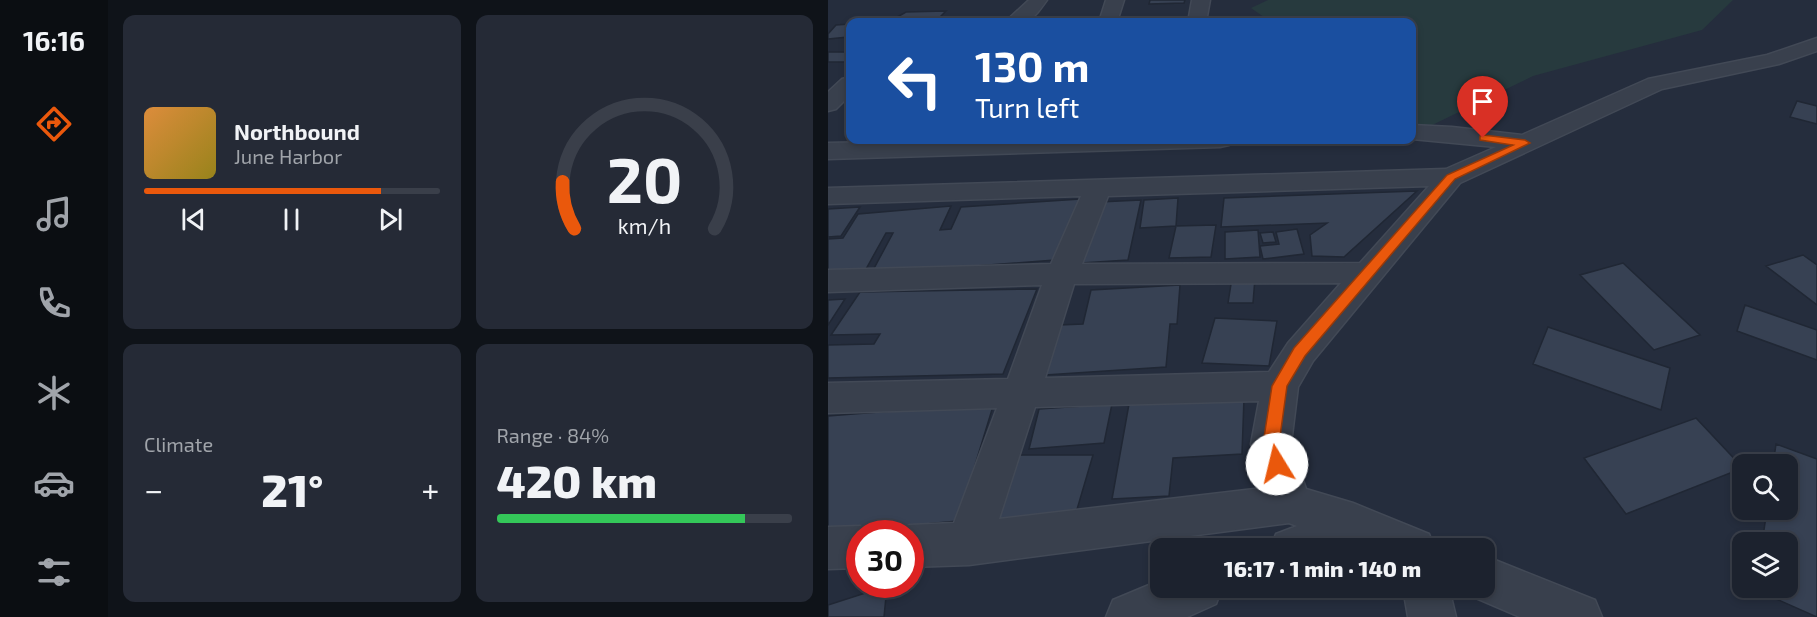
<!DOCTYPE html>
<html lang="en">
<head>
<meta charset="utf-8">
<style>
	:root { --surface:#1c222e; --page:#252a36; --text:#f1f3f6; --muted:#a0a4aa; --line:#3a3f4a; --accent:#ea580c }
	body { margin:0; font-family:"Exo 2",sans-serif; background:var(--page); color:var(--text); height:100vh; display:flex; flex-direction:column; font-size:22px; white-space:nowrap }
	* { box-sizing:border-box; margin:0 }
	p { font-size:20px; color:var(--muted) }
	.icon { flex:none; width:33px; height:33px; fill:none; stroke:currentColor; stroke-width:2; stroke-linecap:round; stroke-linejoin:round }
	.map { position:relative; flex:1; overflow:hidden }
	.side { display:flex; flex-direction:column; gap:15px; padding:15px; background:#0f1319; width:720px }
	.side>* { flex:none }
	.banner { position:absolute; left:18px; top:18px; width:570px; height:126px; border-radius:12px; box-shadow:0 3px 9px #0003,0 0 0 2px var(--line); background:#1a4fa0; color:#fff; overflow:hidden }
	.buttons { position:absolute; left:904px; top:454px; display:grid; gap:12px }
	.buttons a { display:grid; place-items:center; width:66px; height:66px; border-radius:12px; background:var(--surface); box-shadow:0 3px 9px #0003,0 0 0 2px var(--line); font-size:30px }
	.speed { position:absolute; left:18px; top:520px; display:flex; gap:12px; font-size:30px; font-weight:700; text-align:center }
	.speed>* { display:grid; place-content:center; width:78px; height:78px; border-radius:50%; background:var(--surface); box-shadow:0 3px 9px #0003,0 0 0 2px var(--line); line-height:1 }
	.speed .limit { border:9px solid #d22; background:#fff; color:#111 }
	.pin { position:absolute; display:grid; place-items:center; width:51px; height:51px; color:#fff; margin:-62px -26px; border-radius:50% 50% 50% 0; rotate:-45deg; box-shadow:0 0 6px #0007 }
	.pin .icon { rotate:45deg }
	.me { position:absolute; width:66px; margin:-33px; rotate:351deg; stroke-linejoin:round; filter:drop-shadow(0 0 4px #0008) }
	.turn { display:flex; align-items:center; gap:21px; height:126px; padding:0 30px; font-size:27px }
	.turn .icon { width:78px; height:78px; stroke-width:2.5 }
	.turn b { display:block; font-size:42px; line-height:51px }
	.big { font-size:45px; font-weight:800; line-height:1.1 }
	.side .tile { flex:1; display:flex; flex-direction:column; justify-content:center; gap:9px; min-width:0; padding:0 21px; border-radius:12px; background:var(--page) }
	.side .dial { align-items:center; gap:0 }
	.dial svg { height:156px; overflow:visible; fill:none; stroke:var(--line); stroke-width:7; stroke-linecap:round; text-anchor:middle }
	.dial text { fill:var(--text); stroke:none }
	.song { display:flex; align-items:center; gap:18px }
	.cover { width:72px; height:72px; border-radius:9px; background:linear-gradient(135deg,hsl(30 70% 55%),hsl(50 70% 35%)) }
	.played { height:6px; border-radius:3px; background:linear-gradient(90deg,var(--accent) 80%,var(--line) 80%) }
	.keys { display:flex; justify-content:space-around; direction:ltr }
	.heat { display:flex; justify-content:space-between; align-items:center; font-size:33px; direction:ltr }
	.charge { height:9px; border-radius:4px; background:linear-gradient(90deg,#34c759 84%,var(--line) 0) }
	.side .tiles { flex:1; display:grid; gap:15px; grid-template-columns:repeat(2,1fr) }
	.trip { position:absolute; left:322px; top:538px; width:345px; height:60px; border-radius:12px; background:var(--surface); box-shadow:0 3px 9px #0003,0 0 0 2px var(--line); font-weight:800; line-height:60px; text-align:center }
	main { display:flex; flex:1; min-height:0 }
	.tab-bar { display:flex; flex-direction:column; width:108px; justify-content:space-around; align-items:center; background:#0b0e12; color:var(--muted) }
	.tab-bar .icon { width:42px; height:42px }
	.tab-bar .active { color:var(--accent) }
	.tab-bar b { font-size:27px; color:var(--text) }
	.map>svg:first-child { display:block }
	.green { fill:#273a3e }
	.building { fill:#374153; stroke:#202734; stroke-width:1.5 }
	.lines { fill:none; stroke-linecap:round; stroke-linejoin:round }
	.minor-casing { stroke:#424956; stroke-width:3 }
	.minor { fill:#39404d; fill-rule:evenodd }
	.route { fill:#ea580c; stroke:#983908; stroke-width:1.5 }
</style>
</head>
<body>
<main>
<nav class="tab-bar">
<b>16:16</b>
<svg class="icon active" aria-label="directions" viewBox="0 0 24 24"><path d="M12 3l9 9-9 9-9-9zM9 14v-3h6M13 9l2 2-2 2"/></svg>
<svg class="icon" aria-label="music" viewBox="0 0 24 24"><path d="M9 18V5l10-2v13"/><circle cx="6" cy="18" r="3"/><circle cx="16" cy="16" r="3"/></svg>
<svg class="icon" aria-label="phone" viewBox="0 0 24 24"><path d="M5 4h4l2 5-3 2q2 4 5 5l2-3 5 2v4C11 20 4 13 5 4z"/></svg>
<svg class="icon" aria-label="climate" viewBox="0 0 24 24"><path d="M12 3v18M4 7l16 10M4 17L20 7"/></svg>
<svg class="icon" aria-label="car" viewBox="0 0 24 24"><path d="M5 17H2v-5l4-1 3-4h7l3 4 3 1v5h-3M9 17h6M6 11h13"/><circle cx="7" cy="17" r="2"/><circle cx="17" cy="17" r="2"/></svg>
<svg class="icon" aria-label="filters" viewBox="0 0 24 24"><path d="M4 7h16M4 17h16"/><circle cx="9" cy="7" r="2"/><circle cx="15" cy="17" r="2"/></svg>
</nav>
<section class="side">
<div class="tiles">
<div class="tile">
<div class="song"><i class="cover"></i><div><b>Northbound</b><p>June Harbor</p></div></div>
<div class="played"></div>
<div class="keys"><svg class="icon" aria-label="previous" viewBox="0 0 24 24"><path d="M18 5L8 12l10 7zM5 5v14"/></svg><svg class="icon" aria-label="pause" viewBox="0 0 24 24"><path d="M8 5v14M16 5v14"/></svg><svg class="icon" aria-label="next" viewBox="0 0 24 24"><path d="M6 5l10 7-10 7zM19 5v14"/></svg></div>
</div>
<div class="tile dial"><svg viewBox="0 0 100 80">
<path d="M14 69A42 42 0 1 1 86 69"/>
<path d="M14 69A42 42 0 0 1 8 45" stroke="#ea580c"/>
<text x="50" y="56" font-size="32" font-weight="700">20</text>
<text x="50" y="72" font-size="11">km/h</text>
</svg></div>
<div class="tile"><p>Climate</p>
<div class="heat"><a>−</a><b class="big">21°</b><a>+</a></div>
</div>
<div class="tile"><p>Range · 84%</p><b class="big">420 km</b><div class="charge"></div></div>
</div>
</section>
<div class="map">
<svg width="989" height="617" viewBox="0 0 989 617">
	<rect width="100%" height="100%" fill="#252d3d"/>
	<path class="green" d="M440,0H905L874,30L705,76L596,129L584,120V22H443L423,8Z"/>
	<path class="building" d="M322,0H357L356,3L321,4Z
		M118,11L110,19L64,20L78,12Z
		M22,24L20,37L0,39V34L8,25Z
		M0,52H22V62H0Z
		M969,101L989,106V124L962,117Z
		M589,191L516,257L484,256L482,235L499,223L393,227L396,198Z
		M350,198L348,226L312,228L316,200Z
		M253,199L240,259L43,274L65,233H58L38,269L0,272V239L15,238L30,214L123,206L112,230L123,229L133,207Z
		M313,200L300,260L253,263L271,202Z
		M32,207L13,236L0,237V209Z
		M388,225L383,257L341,258L348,226Z
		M469,229L476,254L435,259L432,246L451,244L448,232Z
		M430,230L432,257L397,259V232Z
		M445,232L448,242L435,243L432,233Z
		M975,255L989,265V305L938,266Z
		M795,263L872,335L826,350L752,275Z
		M404,278H427L425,303H400Z
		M352,285L349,324H342L338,367L217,375L231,325L255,324L263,290Z
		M209,289L175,374L0,378V345L46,344L52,334L3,335L32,292Z
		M17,299L0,325V300Z
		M917,305L989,330V360L909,331Z
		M387,318L449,321L441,366L374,363Z
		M720,327L842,368L833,410L705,364Z
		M416,398L414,454L345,458L341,496L284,499L301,404Z
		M166,403L130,521L0,533V416Z
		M284,404L276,443L201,449L211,409Z
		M868,418L915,468L798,514L756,458Z
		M948,444L989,459V617L928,590L960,588V543H934L939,510H960V465H945Z
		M191,455H265L245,523H165Z
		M59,586L56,617H0V605Z"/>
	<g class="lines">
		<g class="minor-casing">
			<path id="minor" d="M201,0H219C204,21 203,22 177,22Z
				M278,0H296L289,22H271Z
				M364,0H382L378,22H360Z
				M989,38V51L951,64L834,89L632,183L485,361L470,387L463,444L478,489L525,503L601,534L607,549H536L525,544L514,549H442L448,534L469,526L461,523L141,565L82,567V534H65L66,531L82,525L126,523L169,408L0,413V383L180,379L214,285L0,292V270L223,264L253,196L0,204V188L618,169L668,147L584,139V125L624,127L694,135L820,79L939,55ZM601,186L532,263L254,264L280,196ZM513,283L460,343L441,372L217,378L246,284ZM431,401L423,444L435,488L171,519L207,407Z
				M22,77V95L8,109L0,111V92L14,79Z
				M143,140H404L401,145L392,147L0,159V143Z
				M32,526L49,534H32V568L0,569V527Z
				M657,556L767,600L774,617H692L641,595L638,588H657Z
				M333,580V588H394L388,604L359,617H278L285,600Z
				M575,588H621L628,617H580Z"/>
		</g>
		<use href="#minor" class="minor"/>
	</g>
	<path class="route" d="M655,135L697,140L702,143L627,179L477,356L459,386L451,444L457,464L455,469L449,471L443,469L435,444L444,386L466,348L619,175L685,145L652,140V136Z"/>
</svg>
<div class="buttons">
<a><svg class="icon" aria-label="search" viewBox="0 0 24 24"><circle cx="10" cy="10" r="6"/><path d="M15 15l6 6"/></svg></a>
<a><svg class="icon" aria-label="layers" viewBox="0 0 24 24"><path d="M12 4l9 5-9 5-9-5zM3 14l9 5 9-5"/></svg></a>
</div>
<div class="speed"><div class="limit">30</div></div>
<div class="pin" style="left:655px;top:138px;background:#d93025"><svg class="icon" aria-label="arrive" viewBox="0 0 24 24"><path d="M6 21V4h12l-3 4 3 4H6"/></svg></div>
<svg class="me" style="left:449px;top:464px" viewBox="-20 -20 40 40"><circle r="19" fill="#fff"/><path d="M0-13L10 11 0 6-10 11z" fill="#ea580c"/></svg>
<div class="trip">16:17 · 1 min · 140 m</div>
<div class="banner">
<div class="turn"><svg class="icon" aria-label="left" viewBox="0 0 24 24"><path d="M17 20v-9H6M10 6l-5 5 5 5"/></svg><div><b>130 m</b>Turn left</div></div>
</div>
</div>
</main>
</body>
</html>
